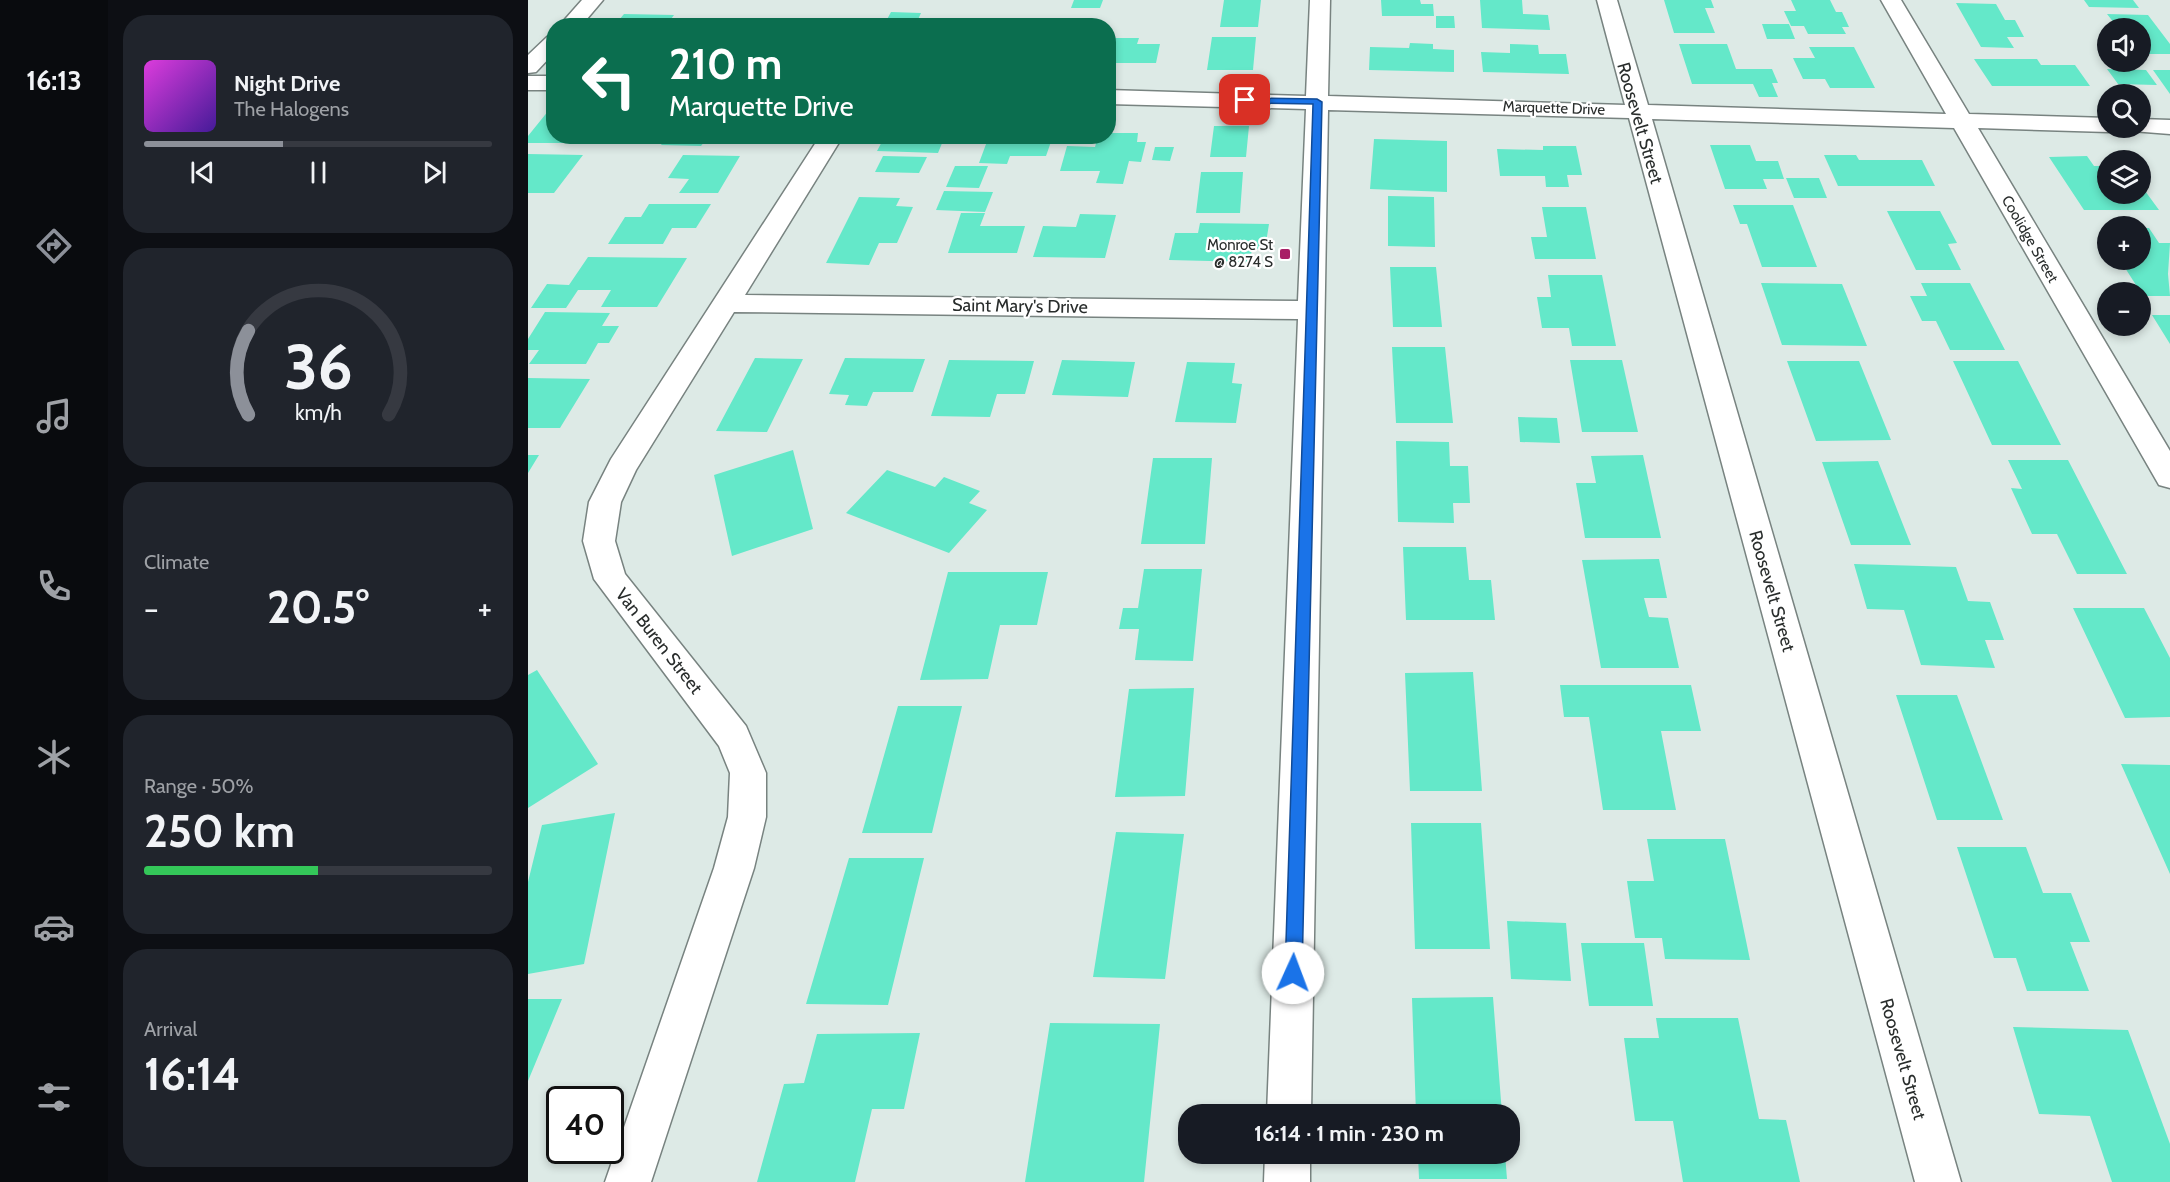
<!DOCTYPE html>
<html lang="en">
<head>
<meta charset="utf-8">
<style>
	:root { --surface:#171b24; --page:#20242c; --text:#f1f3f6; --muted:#9ea1a6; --line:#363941; --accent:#8c9099 }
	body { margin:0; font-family:Cabin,sans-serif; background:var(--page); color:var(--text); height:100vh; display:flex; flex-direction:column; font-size:22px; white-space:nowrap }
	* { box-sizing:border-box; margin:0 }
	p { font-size:20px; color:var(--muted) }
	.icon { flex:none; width:33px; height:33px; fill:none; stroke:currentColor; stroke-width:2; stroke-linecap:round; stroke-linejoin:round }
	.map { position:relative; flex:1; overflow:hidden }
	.details { display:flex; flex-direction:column; gap:15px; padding:15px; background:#0d0f14; width:420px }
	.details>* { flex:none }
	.top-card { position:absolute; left:18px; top:18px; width:570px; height:126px; border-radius:24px; box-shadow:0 3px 9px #0003; background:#0b6e4f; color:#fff; overflow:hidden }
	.tools { position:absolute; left:1569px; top:18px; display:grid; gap:12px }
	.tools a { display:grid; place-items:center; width:54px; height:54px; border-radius:50%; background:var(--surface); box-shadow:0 3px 9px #0003; font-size:30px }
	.speed { position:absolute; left:18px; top:1086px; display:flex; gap:12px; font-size:30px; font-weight:700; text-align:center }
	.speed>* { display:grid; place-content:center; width:78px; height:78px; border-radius:50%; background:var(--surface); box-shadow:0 3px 9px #0003; line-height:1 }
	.speed .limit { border:3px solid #111; border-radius:9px; background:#fff; color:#111 }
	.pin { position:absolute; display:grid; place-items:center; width:51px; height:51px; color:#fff; margin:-26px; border-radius:12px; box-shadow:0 3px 9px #0006 }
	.me { position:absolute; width:66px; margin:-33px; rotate:2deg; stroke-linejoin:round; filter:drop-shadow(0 0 4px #0008) }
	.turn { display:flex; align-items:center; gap:21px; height:126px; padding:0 24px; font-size:27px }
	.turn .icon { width:78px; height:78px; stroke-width:2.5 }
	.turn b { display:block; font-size:42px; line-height:51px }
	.big { font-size:45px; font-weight:800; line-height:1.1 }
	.details .widget { flex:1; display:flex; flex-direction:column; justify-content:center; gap:9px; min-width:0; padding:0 21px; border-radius:24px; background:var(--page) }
	.details .dial { align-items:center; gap:0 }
	.dial svg { height:156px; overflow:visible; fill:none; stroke:var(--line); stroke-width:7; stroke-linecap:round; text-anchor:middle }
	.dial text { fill:var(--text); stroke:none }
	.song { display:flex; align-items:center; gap:18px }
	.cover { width:72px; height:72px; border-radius:9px; background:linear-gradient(135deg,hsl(300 70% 55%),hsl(260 70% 35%)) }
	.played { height:6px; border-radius:3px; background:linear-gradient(90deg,var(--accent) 40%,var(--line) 40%) }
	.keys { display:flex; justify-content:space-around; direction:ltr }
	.heat { display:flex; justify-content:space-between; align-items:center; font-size:33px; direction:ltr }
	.charge { height:9px; border-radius:4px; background:linear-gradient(90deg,#34c759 50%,var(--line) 0) }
	.trip { position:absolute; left:650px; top:1104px; width:342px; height:60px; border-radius:24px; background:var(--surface); box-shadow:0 3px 9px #0003; font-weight:800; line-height:60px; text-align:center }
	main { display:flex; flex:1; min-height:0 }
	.tab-bar { display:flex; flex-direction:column; width:108px; justify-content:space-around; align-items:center; background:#090b0e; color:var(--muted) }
	.tab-bar .icon { width:42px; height:42px }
	.tab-bar .current { color:var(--accent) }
	.tab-bar b { font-size:27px; color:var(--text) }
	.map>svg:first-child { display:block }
	.building { fill:#64e8c9 }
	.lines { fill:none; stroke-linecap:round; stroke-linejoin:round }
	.minor-casing { stroke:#788380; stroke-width:3 }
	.minor { fill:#fff; fill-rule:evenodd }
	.route { fill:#1a73e8; stroke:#114b97; stroke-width:1.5 }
	.poi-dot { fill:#a82066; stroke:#fff; stroke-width:2 }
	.labels { text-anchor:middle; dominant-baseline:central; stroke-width:4.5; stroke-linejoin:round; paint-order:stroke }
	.far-street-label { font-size:15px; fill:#292d2c; stroke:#fff }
	.far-poi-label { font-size:15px; fill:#292d2c; stroke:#fff; text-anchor:end }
	.street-label { font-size:18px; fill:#292d2c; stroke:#fff }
</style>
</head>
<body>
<main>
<nav class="tab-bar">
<b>16:13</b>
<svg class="icon current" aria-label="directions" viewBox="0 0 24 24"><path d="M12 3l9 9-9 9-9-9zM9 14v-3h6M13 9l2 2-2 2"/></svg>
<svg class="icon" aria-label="music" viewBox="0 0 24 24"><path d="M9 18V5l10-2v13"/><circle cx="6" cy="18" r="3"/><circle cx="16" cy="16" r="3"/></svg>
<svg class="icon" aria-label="phone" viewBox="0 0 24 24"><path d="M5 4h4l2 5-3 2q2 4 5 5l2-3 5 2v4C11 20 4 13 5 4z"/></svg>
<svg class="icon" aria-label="climate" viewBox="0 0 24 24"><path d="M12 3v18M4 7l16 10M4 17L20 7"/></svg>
<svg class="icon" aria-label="car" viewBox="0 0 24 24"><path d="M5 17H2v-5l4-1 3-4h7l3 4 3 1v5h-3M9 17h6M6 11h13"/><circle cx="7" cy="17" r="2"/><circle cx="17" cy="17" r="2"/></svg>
<svg class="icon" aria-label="filters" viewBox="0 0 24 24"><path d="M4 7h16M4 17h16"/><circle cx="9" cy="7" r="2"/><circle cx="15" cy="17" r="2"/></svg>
</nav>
<section class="details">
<div class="widget">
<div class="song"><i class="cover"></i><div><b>Night Drive</b><p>The Halogens</p></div></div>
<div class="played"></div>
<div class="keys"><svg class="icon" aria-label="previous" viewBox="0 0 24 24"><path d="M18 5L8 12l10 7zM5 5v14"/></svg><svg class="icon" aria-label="pause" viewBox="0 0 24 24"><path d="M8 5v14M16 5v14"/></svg><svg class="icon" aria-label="next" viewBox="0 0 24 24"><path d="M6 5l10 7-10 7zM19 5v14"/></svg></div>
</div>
<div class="widget dial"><svg viewBox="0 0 100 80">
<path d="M14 69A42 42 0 1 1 86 69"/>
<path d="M14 69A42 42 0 0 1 14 26" stroke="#8c9099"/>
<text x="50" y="56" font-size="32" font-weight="700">36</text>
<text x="50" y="72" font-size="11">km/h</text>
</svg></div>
<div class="widget"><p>Climate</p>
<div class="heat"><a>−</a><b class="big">20.5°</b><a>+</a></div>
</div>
<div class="widget"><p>Range · 50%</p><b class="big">250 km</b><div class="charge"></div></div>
<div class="widget"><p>Arrival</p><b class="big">16:14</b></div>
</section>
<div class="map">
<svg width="1642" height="1182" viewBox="0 0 1642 1182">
	<rect width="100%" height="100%" fill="#ddeae6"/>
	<path class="building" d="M546,0H575L572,8H543Z
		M696,0H733L730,27H692Z
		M853,0H892L893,4H905L906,16H854Z
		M952,0H994L995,14L1020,15L1022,30L954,28Z
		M1136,0H1183L1186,8H1177L1187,33H1146Z
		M1263,0H1302L1308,12H1314L1321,27H1314L1318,34H1280L1276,26H1263L1256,11H1268Z
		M1556,0H1605L1611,8L1561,7Z
		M1428,3L1468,4L1477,20H1487L1496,37H1479L1486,48L1453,47Z
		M363,12L393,13L387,26L356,25Z
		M96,14L146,15L138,26H86Z
		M1579,14L1620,15L1642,44V54H1612V28H1590Z
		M908,16H926L927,28H908Z
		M1234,24H1261L1267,39H1239Z
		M684,37H728L725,70H679Z
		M587,38H611L609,44H632L628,63H580V44H586Z
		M882,43L905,44V49L926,50V72L841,70L842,47L881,48Z
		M982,44L1010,45L1011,54H1038L1041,74L955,72L953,52L982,53Z
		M1151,44H1199L1208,69H1244L1250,83H1244L1250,97H1231L1225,84H1164Z
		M1281,47H1326L1347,88H1302L1297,79H1275L1265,58H1287Z
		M1446,59H1509L1513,65H1547L1562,86H1464Z
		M1579,69L1618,70L1629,85L1590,84Z
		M1625,70H1642V94Z
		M21,110H26V136H43L37,143H0V136Z
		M686,126H721L718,157H682Z
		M580,133H610L609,142H618L613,162L601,161L595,184L568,183L572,171H532L539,146L567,147L570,136H580Z
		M139,136H215L212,142L177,141L173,146L133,145Z
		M357,136H417L410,153L349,151Z
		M461,136H525L518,156H482L479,164L451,163Z
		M846,139L919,141V192L842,189Z
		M1182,145H1222L1228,161H1250L1256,179H1235L1239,189H1197Z
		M1015,146H1048L1054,175H1039L1041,187H1018L1017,176H972L969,149L1015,150Z
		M627,147H646L642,161L624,160Z
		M0,154L55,155L26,193H0Z
		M155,155L212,156L190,193H151L161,179L140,178Z
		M1296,155H1328L1331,160H1394L1407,186H1310Z
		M355,156L399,157L391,173L347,172Z
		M1559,156L1566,166H1580V194H1612V184L1631,210H1556L1521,157Z
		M427,166H460L451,188L418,187Z
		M673,172H715L712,213H668Z
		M1258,178H1291L1299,198H1266Z
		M416,191L465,192L457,212L408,210Z
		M860,196L906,197L907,247L860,246Z
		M331,197L372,198L368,206L385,207L369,243H351L341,265L298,263Z
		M121,204H183L168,228H144L135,244H80L97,217H113Z
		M1205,205H1265L1289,267H1234L1219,224H1212Z
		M1014,207H1058L1068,259H1007L1003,237H1019Z
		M1359,211H1412L1429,243L1420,244L1433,270H1388Z
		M433,213H457L452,226H497L489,253H420Z
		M552,214L588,215L577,258L505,257L515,226L548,227Z
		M672,223L741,224L737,249H724L722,262L641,260L647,233H670Z
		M1612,228H1621L1631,243H1642L1640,274L1642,296H1615L1592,260H1612Z
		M60,257L159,258L129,307H73L83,290H50L38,308H3L19,284L41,285Z
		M862,267H908L914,327H865Z
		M1020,275H1074L1088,346H1044L1041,328H1014L1009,297H1023Z
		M1233,283L1314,284L1339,346L1254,345Z
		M1393,283H1442L1477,350H1422L1408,321H1394L1382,296H1399Z
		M17,312L82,313L74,326H91L81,343H70L58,364H1L11,350H0V339Z
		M1624,315H1642V344Z
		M864,347H917L925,423H868Z
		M227,358L275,359L239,432L188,431Z
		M317,358L397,359L385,392H345L339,406L317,405L321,395L301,394Z
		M421,360L506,361L497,394H469L462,417L403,416Z
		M534,360L607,362L600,397L524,395Z
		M1042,360H1094L1110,432H1054Z
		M1259,361H1331L1363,440L1288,441Z
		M1425,361H1490L1533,445H1464Z
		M659,362L707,363L704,383L714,384L708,423L647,422Z
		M0,378L62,379L32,428H0Z
		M990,417L1029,418L1032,443L992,442Z
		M868,441L921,442L922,466H940L942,503H925L926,523L870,522Z
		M265,450L285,529L204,556L186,475Z
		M0,455H11L0,473Z
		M1115,455L1133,538H1057L1048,483H1068L1063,456Z
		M625,458H684L677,544H613Z
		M1480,460H1540L1599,574H1549L1529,534H1504L1483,488L1494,489Z
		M1350,461L1383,545H1323L1294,462Z
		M359,470L407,487L416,477L452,491L441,503L459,510L421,553L318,513Z
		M875,547H938L941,580H963L967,620H878Z
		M1131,559L1139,598H1116L1121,617L1140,618L1151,668H1073L1054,560Z
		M1326,564L1428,567L1440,601L1462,602L1476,640H1457L1467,668L1393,665L1376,610L1339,609Z
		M616,569H674L665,661L607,660L611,629H591L595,608H610Z
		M420,572H520L509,625H472L460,679L392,680Z
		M1545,608H1616L1642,658V717L1597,718Z
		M9,670L70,764L0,808V675Z
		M945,672L954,791H882L877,673Z
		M1032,685H1163L1173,731H1133L1148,810H1075L1061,717H1036Z
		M666,688L657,796L587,797L601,689Z
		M1368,695H1429L1475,820H1409Z
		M370,706H434L404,833H334Z
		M1593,764L1642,765V874Z
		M87,813L56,964L0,974V882L14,825Z
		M883,823H953L962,949H887Z
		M588,832L656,834L637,979L565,977Z
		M1119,839H1197L1222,960L1137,959L1134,938H1107L1099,881H1126Z
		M1429,847H1498L1515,893H1543L1562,942H1542L1561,991H1499L1488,958H1466Z
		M321,858H396L360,1005L278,1004Z
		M979,921L1038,923L1043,981L983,979Z
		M1053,943H1116L1125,1006H1061Z
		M965,997L974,1114H888L884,998Z
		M0,999H34L0,1081Z
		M1128,1018H1210L1231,1119L1258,1120L1272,1182H1155L1145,1121H1107L1096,1038H1131Z
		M522,1023L632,1024L616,1182H497Z
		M1485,1027L1600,1030L1642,1144V1182H1584L1562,1116L1511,1114Z
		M392,1033L376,1109H344L327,1182H229L256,1084L276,1083L289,1034Z
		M890,1154H977L979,1179H891Z"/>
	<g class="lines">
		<g class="minor-casing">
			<path id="minor" d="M54,0H75L53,26H31Z
				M782,0H802L800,96L1097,105L1069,0H1089L1120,105L1418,114L1353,0H1373L1441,114L1580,118V128H1590L1580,132L1450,128L1642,451V488L1631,485L1426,128L1124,119L1433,1182H1387L1101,118L800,110L783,1114H739L770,319L206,312L108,470L93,502L87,541L97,574L218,726L238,773V817L226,868L123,1182H77L186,868L200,817L202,773L191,746L66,579L55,541L61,502L83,459L292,136H315L217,295L770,301L778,109L580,104V90L778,96Z
				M26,35V53L8,72L0,73V55L19,37Z
				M0,76H26V90H0Z
				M1612,119L1642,120V134L1604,131L1602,128H1612Z
				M737,1154H782V1182H736Z"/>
		</g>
		<use href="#minor" class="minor"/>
	</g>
	<path class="route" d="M714,98L789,99L794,102L774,973L771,979L765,981L759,979L757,973L785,104L717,103L712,100Z"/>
	<rect class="poi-dot" x="751" y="248" width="12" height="12" rx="3"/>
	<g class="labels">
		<g class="far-street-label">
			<text transform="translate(1026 108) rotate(2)">Marquette Drive</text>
			<text transform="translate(1502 239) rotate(60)">Coolidge Street</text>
		</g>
		<g class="far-poi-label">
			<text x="745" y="245">Monroe St<tspan x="745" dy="17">@ 8274 S</tspan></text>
		</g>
		<g class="street-label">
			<text transform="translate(1112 123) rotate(74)">Roosevelt Street</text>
			<text transform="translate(492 306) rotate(1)">Saint Mary's Drive</text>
			<text transform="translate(1244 591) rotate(74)">Roosevelt Street</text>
			<text transform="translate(131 641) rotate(52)">Van Buren Street</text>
			<text transform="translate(1375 1059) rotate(74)">Roosevelt Street</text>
		</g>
	</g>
</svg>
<div class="tools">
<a><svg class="icon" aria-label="sound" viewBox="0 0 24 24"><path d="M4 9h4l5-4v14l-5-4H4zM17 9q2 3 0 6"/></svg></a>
<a><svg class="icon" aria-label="search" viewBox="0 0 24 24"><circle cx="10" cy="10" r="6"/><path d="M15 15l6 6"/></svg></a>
<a><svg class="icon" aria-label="layers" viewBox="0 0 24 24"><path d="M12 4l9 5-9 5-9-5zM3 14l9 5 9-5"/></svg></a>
<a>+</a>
<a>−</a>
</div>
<div class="speed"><div class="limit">40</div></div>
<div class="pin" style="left:717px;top:100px;background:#d93025"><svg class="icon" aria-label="arrive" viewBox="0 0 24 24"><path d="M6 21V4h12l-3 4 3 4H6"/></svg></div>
<svg class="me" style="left:765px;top:973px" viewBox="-20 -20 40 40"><circle r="19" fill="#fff"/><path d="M0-13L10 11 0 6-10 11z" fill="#1a73e8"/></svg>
<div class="trip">16:14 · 1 min · 230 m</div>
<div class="top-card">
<div class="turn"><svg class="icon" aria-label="left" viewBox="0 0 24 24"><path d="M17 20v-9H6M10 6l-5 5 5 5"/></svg><div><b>210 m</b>Marquette Drive</div></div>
</div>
</div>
</main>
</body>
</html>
